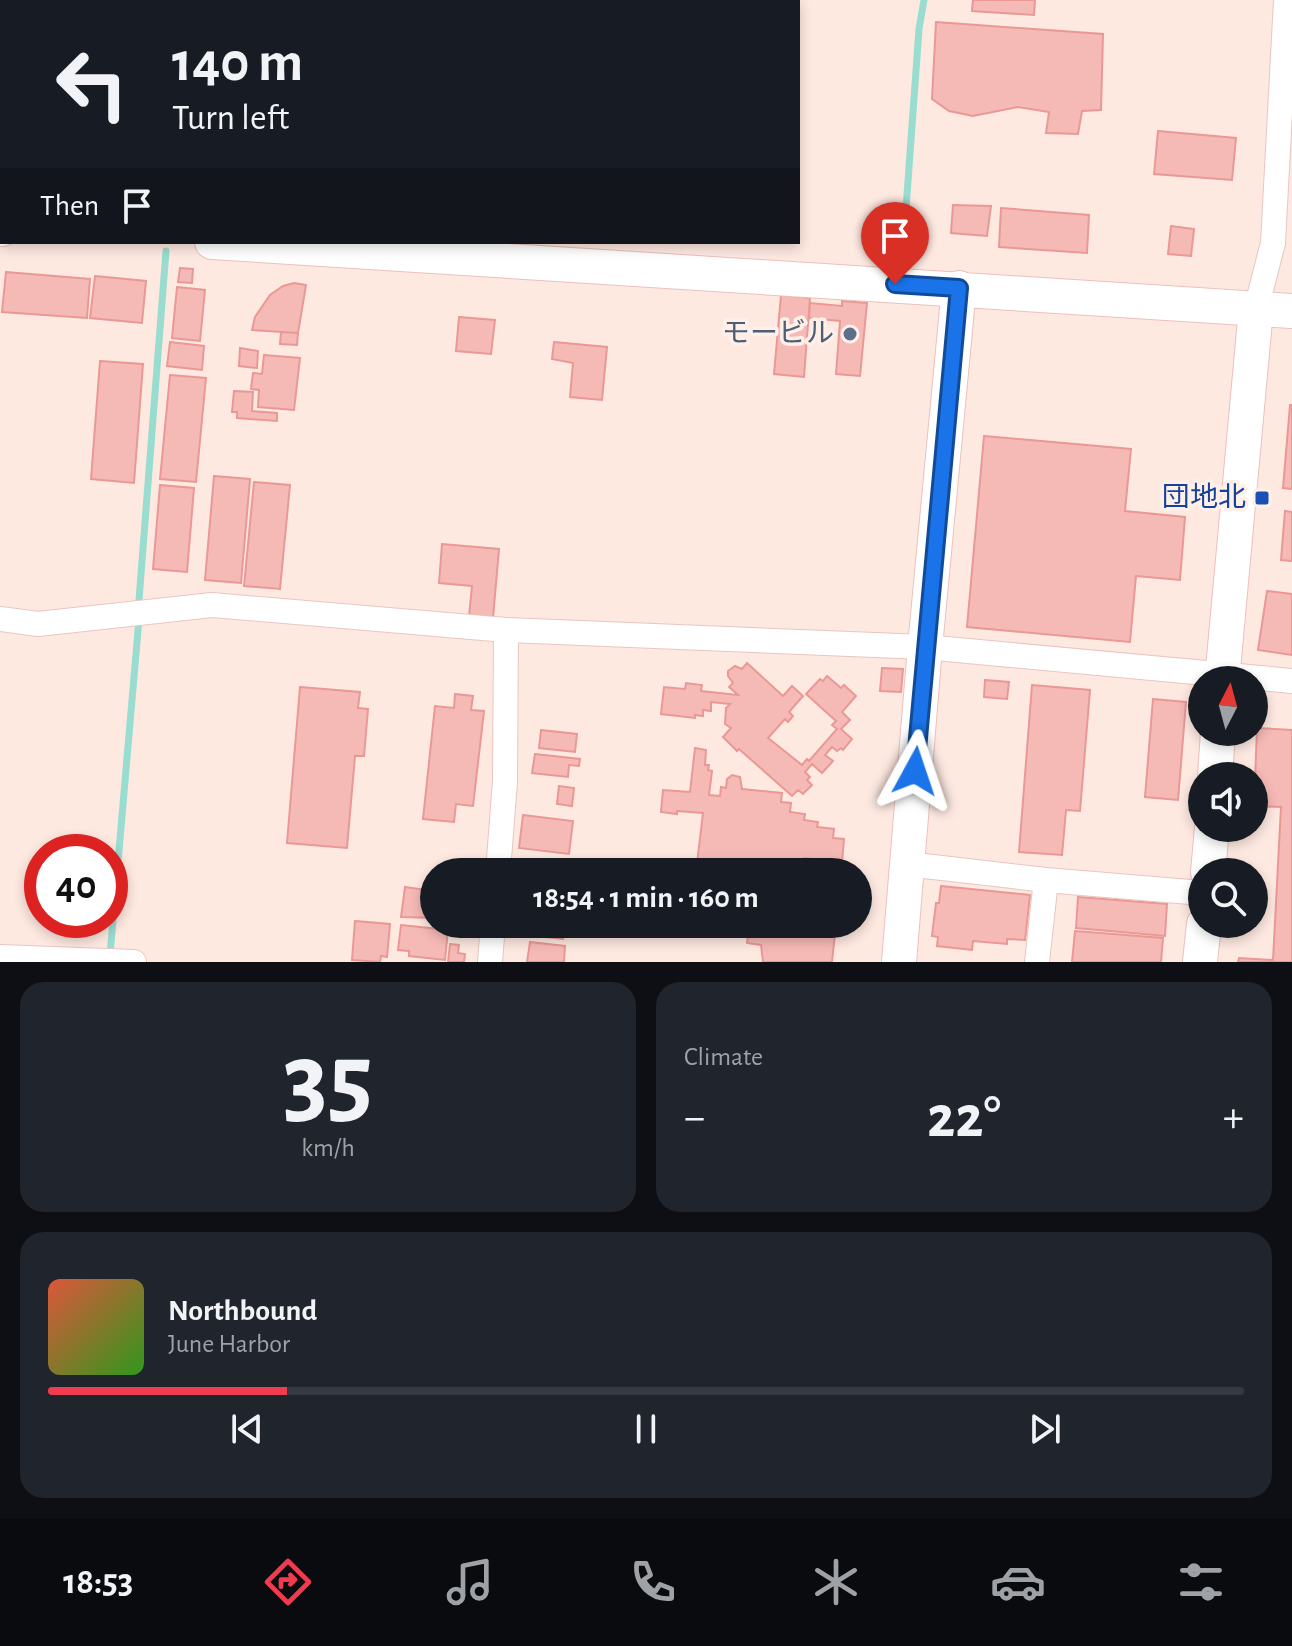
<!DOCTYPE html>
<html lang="en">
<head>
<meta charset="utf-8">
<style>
	:root { --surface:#171b24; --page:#20242c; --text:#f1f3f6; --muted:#9ea1a6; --line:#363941; --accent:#f33b50 }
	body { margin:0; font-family:"Alegreya Sans","Noto Sans JP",sans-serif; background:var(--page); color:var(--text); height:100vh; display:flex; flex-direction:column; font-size:30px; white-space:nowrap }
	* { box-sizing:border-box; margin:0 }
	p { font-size:26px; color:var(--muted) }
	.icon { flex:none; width:44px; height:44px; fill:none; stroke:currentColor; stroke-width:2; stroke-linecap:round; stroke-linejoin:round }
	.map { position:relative; height:962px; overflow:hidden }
	.drawer { display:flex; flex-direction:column; gap:20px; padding:20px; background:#0d0f14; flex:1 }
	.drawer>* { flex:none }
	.hud { position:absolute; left:0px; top:0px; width:800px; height:244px; box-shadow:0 4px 12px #0003; background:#171b24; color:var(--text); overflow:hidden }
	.needle { width:52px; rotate:6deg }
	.tools { position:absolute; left:1188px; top:666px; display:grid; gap:16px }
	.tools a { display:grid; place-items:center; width:80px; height:80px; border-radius:50%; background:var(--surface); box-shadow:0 4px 12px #0003; font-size:40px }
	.speed { position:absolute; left:24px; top:834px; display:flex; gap:16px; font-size:40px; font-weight:700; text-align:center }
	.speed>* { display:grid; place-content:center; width:104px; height:104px; border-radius:50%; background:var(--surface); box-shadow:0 4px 12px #0003; line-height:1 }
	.speed .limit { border:12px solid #d22; background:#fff; color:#111 }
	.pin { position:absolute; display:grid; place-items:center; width:68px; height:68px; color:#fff; margin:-82px -34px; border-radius:50% 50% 50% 0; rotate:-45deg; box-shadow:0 0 8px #0007 }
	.pin .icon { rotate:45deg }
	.me { position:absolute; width:88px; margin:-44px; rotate:5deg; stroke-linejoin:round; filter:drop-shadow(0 0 6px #0008) }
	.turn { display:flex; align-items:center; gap:28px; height:168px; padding:0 40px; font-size:36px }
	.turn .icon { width:104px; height:104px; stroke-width:2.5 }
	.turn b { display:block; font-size:56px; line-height:68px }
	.then { display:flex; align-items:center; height:76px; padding:0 40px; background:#0003; gap:16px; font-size:30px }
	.big { font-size:60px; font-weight:600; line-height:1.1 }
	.drawer .tile { flex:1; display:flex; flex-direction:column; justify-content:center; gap:12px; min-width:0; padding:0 28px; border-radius:24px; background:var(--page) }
	.drawer .dial { align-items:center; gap:0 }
	.dial b { font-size:104px; line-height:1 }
	.song { display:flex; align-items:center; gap:24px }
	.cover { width:96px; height:96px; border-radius:12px; background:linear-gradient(135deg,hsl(10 70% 55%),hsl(110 70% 35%)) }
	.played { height:8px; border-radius:4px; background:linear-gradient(90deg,var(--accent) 20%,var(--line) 20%) }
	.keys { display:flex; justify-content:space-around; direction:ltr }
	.heat { display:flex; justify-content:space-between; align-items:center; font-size:44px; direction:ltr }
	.drawer .tiles { flex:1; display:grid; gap:20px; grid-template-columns:1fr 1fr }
	.tile:last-child { grid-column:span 2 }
	.trip { position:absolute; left:420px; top:858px; width:452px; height:80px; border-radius:40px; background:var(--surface); box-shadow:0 4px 12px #0003; font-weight:600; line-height:80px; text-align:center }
	.tab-bar { display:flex; height:128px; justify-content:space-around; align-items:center; background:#090b0e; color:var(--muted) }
	.tab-bar .icon { width:56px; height:56px }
	.tab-bar .selected { color:var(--accent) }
	.tab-bar b { font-size:36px; color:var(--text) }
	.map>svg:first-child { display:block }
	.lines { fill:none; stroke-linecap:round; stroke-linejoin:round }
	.stream { stroke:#99dcd0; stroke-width:7 }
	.building { fill:#f6bab6; stroke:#ea9895; stroke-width:2 }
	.street-casing { stroke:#e8c6c1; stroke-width:26 }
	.secondary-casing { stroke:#ebc1bb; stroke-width:36 }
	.street { stroke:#fff; stroke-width:24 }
	.secondary { stroke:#fff; stroke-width:34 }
	.route-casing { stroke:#114b97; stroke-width:20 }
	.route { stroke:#1a73e8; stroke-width:14 }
	.service-dot { fill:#5c6f8a; stroke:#ffefe9; stroke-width:3 }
	.transit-dot { fill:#1a4fb4; stroke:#ffefe9; stroke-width:3 }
	.labels { text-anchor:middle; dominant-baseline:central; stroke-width:7; stroke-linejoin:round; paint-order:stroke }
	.service-label { font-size:28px; fill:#4e5e75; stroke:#ffefe9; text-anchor:end }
	.transit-label { font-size:28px; fill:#164399; stroke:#ffefe9; text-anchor:end }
</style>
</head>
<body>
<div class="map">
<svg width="1292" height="962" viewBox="0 0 1292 962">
	<rect width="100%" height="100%" fill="#fee9e1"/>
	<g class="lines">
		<path class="stream" d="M175,2V0
			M902,264L919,29L924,0
			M139,600L166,251
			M110,955L139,619"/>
	</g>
	<path class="building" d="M199,0H252L199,2Z
		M973,0H1035L1034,15L972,11Z
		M936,22L1103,34L1101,110L1082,111L1078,134L1046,133L1049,112L1018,107L973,116L949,111L932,99Z
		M1158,131L1236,138L1232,180L1154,174Z
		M953,205L991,206L987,236L951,233Z
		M1001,208L1089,215L1087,253L999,247Z
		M1171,226L1194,229L1191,256L1168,254Z
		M180,268L193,269L192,283L178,282Z
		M6,272L90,279L87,318L2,312Z
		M95,276L146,281L142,323L90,318Z
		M294,283L306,285L298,333L252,330L255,317L270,295L283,286Z
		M177,287L205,290L200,341L172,338Z
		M781,295L810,298L804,377L774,374Z
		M842,301L867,303L860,376L836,374L840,321L809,318L810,303L842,306Z
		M459,317L495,320L491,354L456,351Z
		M281,332L298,333L297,345L280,344Z
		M170,342L204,346L202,370L167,366Z
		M554,342L607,347L602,400L570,397L573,363L552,359Z
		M240,348L258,351L257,368L239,366Z
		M264,355L300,358L294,410L258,407L259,390L251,389L253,373L262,374Z
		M100,361L143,364L134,483L91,479Z
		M170,375L206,378L196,482L160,479Z
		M234,391L253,392L252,411L277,413V421L237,418V412H232Z
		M1290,405H1292V489L1283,488Z
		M984,436L1131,449L1125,511L1185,517L1180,580L1136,576L1130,642L967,627Z
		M214,476L250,479L241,583L205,580Z
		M254,482L290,485L280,589L244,586Z
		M160,485L194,488L187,572L153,569Z
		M1285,511L1292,512V561L1281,560Z
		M442,544L499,549L493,618L469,616L472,586L439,583Z
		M1267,591L1292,594V655L1258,650Z
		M747,663L783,696L792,686L803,696L789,712L793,716L788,722L785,719L768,738L802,765L807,759L809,761L837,729L832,725L836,721L806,694L820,679L823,681L827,676L841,688L844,685L856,696L842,712L850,720L841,729L852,739L843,750L841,748L837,751L832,747L825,755L833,761L822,773L812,764L805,772L810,777L807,780L812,785L803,794L798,790L792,796L739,749L737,751L723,737L731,728L725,724L726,708L730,704L711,702V711L703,710V716L695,715V718L661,714L664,687L685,689L686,683L702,685L701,691L738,695L729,687L733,683L728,676V671L735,666L742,669Z
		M882,668L903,669L901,692L880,691Z
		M985,680L1009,682L1007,699L984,697Z
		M1032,685L1090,690L1080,811L1066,810L1062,855L1019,852Z
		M300,687L360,692L358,708L368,709L364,756H355L347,848L287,843Z
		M455,694L473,696L471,710L484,711L473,806L456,804L454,822L423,819L435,706L454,708Z
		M1153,699L1186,702L1178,800L1145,797Z
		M1257,728L1292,730V962H1238L1239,958L1273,960L1281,807L1254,806Z
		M541,730L577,734L575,752L539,748Z
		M695,748L706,750L705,765H709L708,770L712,771L709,795L720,796L721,787L726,788L727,779L732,775L740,777L742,789L782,793L781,802L791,803L790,812L805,814L804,820L818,822L817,827L834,829L833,838L844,839L842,862L804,858L802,872H696L703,813L677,811V814L661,812L663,790L690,792Z
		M535,754L580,759L579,766L569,765L568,777L532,773Z
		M559,786L574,788L572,806L557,804Z
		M523,815L573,821L569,854L519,848Z
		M516,863L532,865L531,872H515Z
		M537,863L567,867V872H536Z
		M941,886L1030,895L1025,940L1007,939V944L973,941L972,950L937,946L938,937L932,936L936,903H939Z
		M405,887L434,891V918L401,917Z
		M1078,897L1167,904L1165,936L1076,928Z
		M355,921L390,924L387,957L381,956L380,962L352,960Z
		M530,924H565L563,939L529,935Z
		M754,924H836L832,962H763L761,945L747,943L748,935H752Z
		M401,925L448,930L445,960L409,956V951L398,950Z
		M1075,931L1163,938L1161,962H1072Z
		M530,942L565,946L564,962H527Z
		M450,944L459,945L458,953L465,954L464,962H448Z"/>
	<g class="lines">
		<g class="street-casing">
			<path id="street" d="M1256,309L1273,243L1286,0
				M0,619L38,624L212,605L506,630L925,647L1292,681
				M907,864L1046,880L1202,893
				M498,872L505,781L506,630
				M0,957L134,962
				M490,962L493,924
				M1037,962L1046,880"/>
		</g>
		<g class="secondary-casing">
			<path id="secondary" d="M0,229H2
				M212,242L1292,311
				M1222,680L1256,309
				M1215,776L1218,732
				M1208,872L1212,828
				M899,962L925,647L959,288
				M1200,962L1204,924"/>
		</g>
		<use href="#street" class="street"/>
		<use href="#secondary" class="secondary"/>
	</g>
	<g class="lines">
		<g class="route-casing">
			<path id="route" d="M895,284L959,288L915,771"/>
		</g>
		<use href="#route" class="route"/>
	</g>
	<circle class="service-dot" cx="850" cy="334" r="8"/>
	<rect class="transit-dot" x="1254" y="490" width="16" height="16" rx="4"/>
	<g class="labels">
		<g class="service-label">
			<text x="834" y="334">モービル</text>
		</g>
		<g class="transit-label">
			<text x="1246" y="498">団地北</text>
		</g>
	</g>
</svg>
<div class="tools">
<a><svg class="needle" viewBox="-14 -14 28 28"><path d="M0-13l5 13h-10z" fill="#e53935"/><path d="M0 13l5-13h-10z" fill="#9ea1a6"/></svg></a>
<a><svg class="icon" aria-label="sound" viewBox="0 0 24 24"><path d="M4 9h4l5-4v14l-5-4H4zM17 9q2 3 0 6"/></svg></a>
<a><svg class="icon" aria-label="search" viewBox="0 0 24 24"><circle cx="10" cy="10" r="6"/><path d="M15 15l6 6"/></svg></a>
</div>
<div class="speed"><div class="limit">40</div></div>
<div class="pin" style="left:895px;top:284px;background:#d93025"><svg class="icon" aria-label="arrive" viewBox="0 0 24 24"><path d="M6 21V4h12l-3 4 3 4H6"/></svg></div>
<svg class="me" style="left:915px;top:771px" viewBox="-20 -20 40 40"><path d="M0-17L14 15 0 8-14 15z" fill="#1a73e8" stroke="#fff" stroke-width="4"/></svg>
<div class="trip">18:54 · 1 min · 160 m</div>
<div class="hud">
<div class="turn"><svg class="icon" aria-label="left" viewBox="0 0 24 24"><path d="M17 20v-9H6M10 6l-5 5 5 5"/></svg><div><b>140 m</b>Turn left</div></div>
<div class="then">Then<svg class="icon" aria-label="arrive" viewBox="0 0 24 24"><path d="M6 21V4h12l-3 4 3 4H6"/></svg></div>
</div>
</div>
<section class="drawer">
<div class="tiles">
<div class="tile dial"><b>35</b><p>km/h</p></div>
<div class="tile"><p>Climate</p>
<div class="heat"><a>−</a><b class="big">22°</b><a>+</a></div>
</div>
<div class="tile">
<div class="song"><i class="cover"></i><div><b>Northbound</b><p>June Harbor</p></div></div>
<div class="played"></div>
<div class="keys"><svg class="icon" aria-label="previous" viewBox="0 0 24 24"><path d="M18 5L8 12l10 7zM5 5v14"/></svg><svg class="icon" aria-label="pause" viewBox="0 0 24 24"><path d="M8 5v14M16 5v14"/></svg><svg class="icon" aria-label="next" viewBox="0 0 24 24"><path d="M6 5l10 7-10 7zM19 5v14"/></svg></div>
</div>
</div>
</section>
<nav class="tab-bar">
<b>18:53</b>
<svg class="icon selected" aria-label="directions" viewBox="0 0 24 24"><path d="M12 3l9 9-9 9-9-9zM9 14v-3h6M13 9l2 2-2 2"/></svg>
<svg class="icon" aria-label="music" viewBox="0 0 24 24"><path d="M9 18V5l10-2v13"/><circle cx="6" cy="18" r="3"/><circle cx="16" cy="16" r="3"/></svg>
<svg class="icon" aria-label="phone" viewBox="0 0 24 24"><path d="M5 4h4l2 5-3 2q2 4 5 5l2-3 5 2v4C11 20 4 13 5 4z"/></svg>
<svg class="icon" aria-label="climate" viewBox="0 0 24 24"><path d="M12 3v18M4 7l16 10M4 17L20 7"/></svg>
<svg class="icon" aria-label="car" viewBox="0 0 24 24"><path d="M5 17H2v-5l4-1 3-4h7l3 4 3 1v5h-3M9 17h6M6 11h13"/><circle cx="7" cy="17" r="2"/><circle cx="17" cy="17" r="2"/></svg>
<svg class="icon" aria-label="filters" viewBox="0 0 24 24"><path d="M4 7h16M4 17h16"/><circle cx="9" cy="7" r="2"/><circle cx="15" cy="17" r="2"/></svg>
</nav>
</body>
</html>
